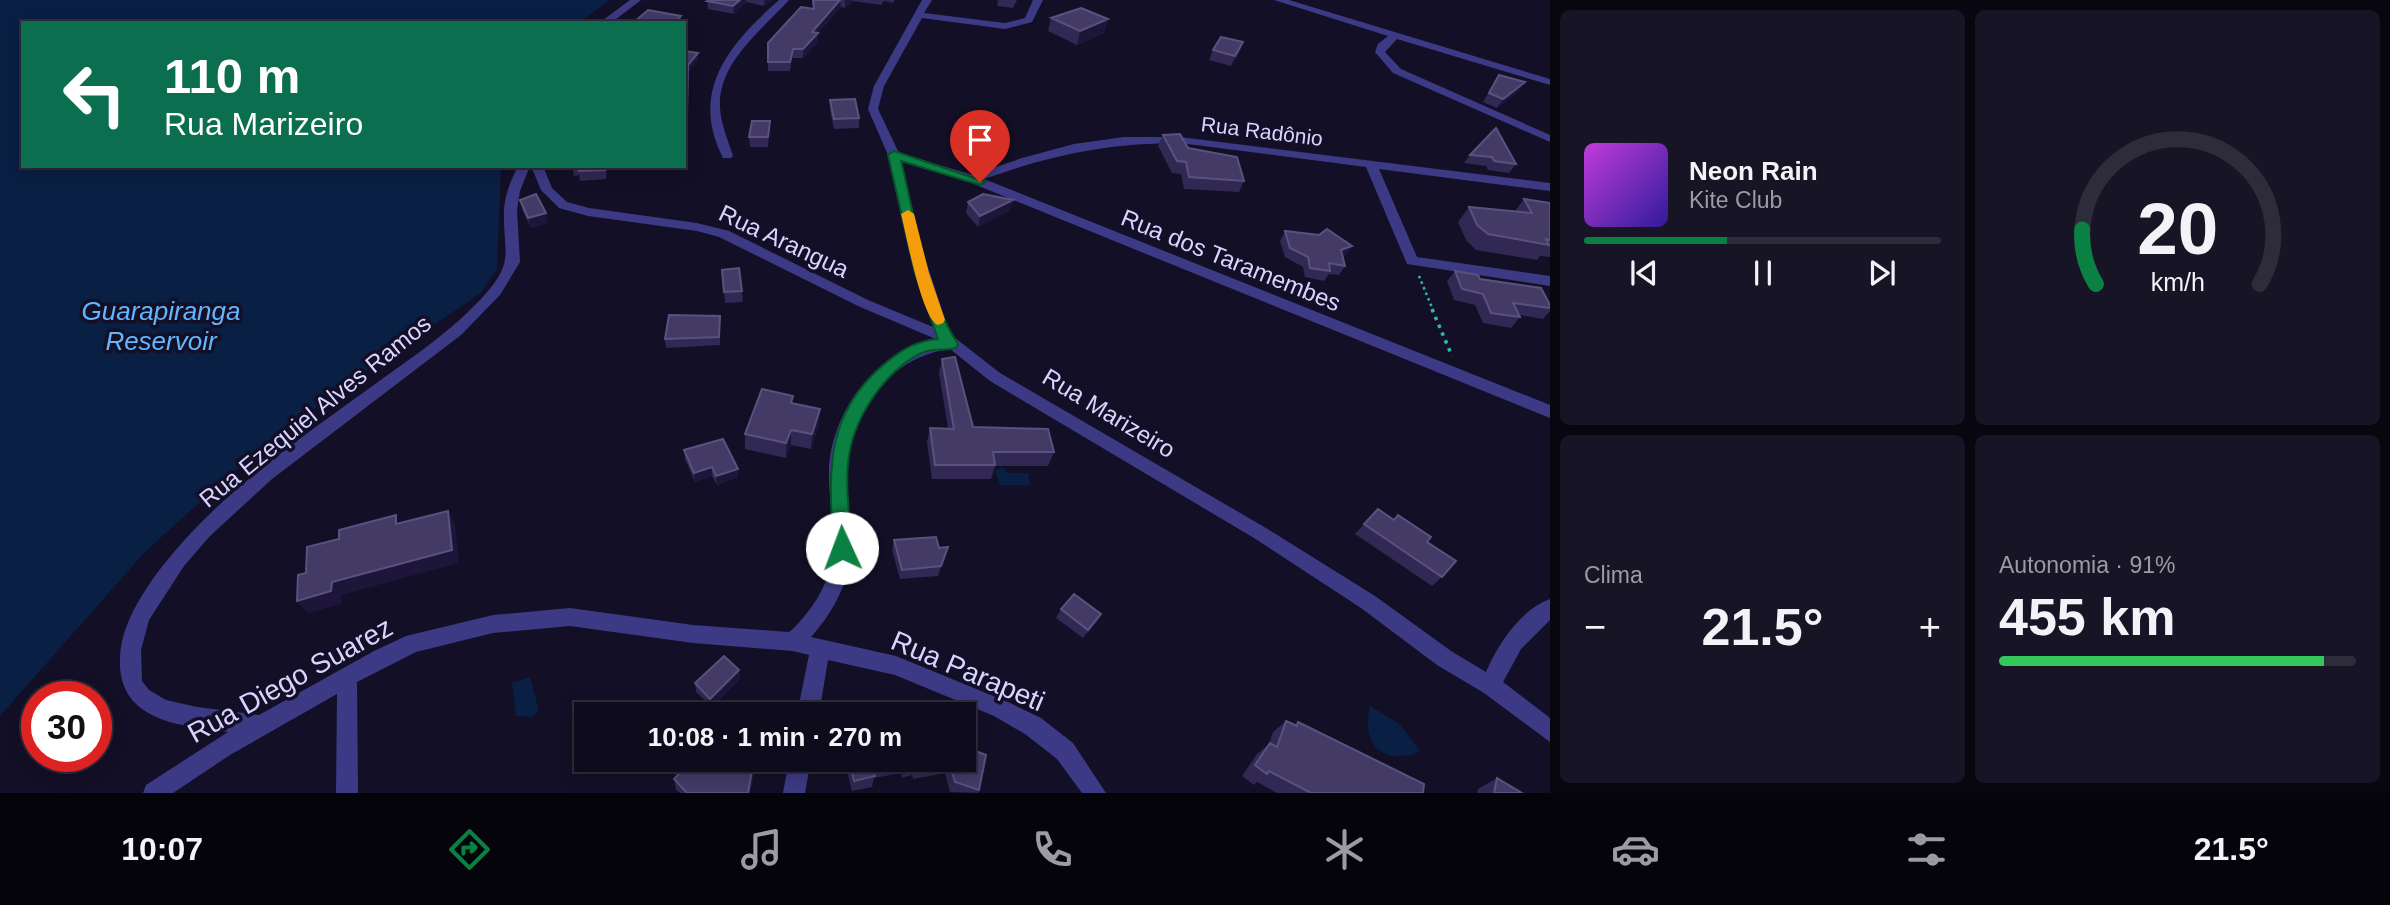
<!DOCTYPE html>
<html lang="pt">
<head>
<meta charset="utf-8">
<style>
	:root { --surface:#0e0b1c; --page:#171425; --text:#f1f3f6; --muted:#9b9ba3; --line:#2e2b3b; --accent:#0b8043 }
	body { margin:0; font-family:Helvetica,sans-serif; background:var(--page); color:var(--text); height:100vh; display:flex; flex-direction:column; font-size:26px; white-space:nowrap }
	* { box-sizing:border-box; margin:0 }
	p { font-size:23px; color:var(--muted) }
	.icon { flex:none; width:38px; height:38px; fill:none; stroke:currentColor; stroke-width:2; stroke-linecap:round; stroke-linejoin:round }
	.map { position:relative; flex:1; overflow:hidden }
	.details { display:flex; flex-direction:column; gap:10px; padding:10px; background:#08060f; width:840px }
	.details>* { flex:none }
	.top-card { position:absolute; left:21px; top:21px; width:665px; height:147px; border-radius:0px; box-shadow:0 4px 18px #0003,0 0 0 2px var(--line); background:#0b6e4f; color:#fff; overflow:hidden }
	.speed { position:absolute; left:21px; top:681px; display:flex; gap:14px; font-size:35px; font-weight:700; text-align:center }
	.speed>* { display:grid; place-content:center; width:91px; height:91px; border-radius:50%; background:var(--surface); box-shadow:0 4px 18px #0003,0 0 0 2px var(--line); line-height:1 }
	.speed .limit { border:10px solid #d22; background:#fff; color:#111 }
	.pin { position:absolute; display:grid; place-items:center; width:60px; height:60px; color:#fff; margin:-72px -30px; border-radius:50% 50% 50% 0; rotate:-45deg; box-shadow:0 0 7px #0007 }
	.pin .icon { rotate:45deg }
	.me { position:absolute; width:77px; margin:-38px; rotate:358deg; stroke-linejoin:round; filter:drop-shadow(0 0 5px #0008) }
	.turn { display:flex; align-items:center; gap:24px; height:147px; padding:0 28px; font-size:32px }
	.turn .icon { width:91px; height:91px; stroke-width:2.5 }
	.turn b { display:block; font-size:49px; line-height:60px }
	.big { font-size:52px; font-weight:700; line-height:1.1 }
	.details .widget { flex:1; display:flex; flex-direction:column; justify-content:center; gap:10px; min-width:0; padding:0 24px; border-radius:10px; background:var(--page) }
	.details .dial { align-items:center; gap:0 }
	.dial svg { height:182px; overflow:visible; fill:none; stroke:var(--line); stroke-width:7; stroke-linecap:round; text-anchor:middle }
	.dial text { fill:var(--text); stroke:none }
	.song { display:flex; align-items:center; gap:21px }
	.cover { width:84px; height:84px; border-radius:10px; background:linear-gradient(135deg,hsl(290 70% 55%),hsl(250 70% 35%)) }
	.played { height:7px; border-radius:4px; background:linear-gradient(90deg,var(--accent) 40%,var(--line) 40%) }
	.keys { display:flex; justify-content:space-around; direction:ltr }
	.heat { display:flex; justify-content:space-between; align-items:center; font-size:38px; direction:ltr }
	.charge { height:10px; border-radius:5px; background:linear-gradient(90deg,#34c759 91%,var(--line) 0) }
	.details .tiles { flex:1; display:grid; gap:10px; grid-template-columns:repeat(2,1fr) }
	.trip { position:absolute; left:574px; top:702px; width:402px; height:70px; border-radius:0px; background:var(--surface); box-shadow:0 4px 18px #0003,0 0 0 2px var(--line); font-weight:700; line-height:70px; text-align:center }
	.menu { display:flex; height:112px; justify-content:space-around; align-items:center; background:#06040b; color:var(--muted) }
	.menu .icon { width:49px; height:49px }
	.menu .active { color:var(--accent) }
	.menu b { font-size:32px; color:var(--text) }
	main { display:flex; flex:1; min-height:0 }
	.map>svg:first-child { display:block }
	.water { fill:#0a1f44 }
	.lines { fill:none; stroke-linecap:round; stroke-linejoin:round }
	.path-far1 { stroke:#2fb8b0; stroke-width:2.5; stroke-dasharray:2.5 3.5; stroke-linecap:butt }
	.path { stroke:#2fb8b0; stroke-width:3.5; stroke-dasharray:3.5 5; stroke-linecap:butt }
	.minor { fill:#3d3a85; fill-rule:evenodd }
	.wall { fill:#312854 }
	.shaded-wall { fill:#1d163a }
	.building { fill:#433a66; stroke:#5a527e; stroke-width:2 }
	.route { fill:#0b8043; stroke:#07532c; stroke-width:2 }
	.slow { fill:#f59e0b }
	.labels { text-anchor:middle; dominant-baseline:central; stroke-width:7; stroke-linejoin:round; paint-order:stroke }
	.far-street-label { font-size:21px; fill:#d9d4ff; stroke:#130f26 }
	.street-label { font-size:24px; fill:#d9d4ff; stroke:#130f26 }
	.water-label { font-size:26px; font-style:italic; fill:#62b6ff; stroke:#130f26 }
	.near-street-label { font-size:28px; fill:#d9d4ff; stroke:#130f26 }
</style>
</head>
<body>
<main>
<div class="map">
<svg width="1550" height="793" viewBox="0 0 1550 793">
	<rect width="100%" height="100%" fill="#130f26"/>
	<path class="water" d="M0,0H610L579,23H23V166H501L497,269L481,293L348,383L233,472L144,553L0,716Z
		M1002,467L1008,473H1028L1030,485H1000L995,470Z
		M530,677L539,711L532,717L516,716L512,683Z
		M1370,706L1401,725L1420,752C1382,765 1361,746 1370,706Z"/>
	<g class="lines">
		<path class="path-far1" d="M1419,276L1433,310"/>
		<path class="path" d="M1432,309L1452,356"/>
		<path class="minor" d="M630,0H641L611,23H599Z
			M779,0H789C762,30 717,63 720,108C721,125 728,140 733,156L731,158H723C689,91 729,44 779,0Z
			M922,0H932L924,13L1005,23L1025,18L1033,0H1043L1032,22L1005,29L922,18L884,86L878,109L899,153L973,175L1022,158L1074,144L1124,137H1180L1550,183V191L1379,169L1417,257L1550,276V286L1407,264L1366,167L1180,143C1109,143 1051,155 984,179L1550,405V418L969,182L901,161L923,252L950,334L1000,373L1266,528L1375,596L1451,651L1486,672C1498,644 1520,610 1550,599V620L1521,649L1503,682L1550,718V742L1484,693L1437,665L1361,608L1254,538L990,381L950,349C889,357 846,414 846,475C847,505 855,536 849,566C844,592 829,617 811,637L896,656L1008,702L1041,718L1073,743L1106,793H1082L1057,759L1025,734L994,716L895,675L828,660L819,714H797L809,655L793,651L693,643L570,626L493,633L416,652L357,682L358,793H336L337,694L230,755L173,793H143L146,785L228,732C180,726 117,721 120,658C121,628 138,600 155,576C214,496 298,440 378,382C417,354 457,327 488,291C513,262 504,251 504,217C503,199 510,182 518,166H530L520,191L517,210L520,262L500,295L461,335L272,479L210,536L184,566L149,620L141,650L142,681L149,690L166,700L197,707L259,715L374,651L406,636L493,615L570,608L693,625L789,632L794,628C811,610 826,589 831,564C837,532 828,501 829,469C832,410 878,348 938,340L858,306L719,237L697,231L588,216L559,208L541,190L531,166H543L552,188L567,202L589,208L697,223L729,231L868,300L933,327L909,252L888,155L868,109L874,86Z
			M1274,0H1289L1550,79V85L1397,39L1385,52L1401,69L1550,135V142L1393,73L1375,52L1378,44L1388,36Z
			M789,760H811L805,793H783Z"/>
	</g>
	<path class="wall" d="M709,0H772L764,6L746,2L734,14L708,9L707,1Z
		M812,0H895L893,3L884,1L881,5L853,1L845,8L841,7L818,33V42L803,58H792L790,71H768V43L813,9Z
		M998,0H1017L1013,8L997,6Z
		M1051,18L1108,19L1104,33L1077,45L1048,31Z
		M1213,50L1240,52L1231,66L1209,60Z
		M684,51L698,60L688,72V121H684Z
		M1499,75L1519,91L1497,108L1483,102Z
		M830,100L859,118V128L834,129L830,110Z
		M770,121L768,147H750L749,137Z
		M1496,128L1516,164L1509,173L1488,170L1486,166L1464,163L1470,155Z
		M1163,135L1188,148L1244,181L1239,192L1184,189L1181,174L1172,173L1158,146Z
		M572,166H607L606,179L580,181L579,175L574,176Z
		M1524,199L1550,203V257L1540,256L1537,260L1476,250L1466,240L1458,222L1469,207L1515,211Z
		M520,200L548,223L531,228L523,211Z
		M968,202L1010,210L978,227L966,213Z
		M1285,231L1352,246L1346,255L1343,257L1345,266L1339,275L1329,274L1324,281L1305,277L1303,267L1285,257L1280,241Z
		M722,270L742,291L743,302L725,303Z
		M1455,271L1550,305V311L1543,319L1519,315L1520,317L1511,328L1483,323L1475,305L1454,300L1447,281Z
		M720,324V345L666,348L665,339Z
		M942,359L973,427L1054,452L1048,466H995L991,479H932L927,442L930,428H948L939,373Z
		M820,409L819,424L811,449L791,445L786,458L745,449V434Z
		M684,450L738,469V477L717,485L712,476L695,482L685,459Z
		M1378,509L1427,542L1442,577L1432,586L1355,534Z
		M894,540L939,548L948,547L938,576L900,579L892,550Z
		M1061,609L1101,614L1096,623L1083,638L1056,618Z
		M740,679L712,707L696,692L695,683Z
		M1286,721L1294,725L1298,722L1423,793H1277L1257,782L1254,785L1242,776L1257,754L1269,744L1273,732Z
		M973,750L979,790L978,793L950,792L945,773L913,779L912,775L902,778L901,773L874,778L872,787L852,791L844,760H964Z
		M754,760L755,769L750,793H680L676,790L674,779Z
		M1497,778L1522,793H1477L1478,789Z"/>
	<path class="shaded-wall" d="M740,0H746V2L734,14L733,6Z
		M764,0H772L764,6Z
		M840,0L841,7L812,40L818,33V42L803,58V49L812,32Z
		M845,0H853L845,8Z
		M681,16L682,23H675Z
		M1108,19L1104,33L1077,45L1080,31Z
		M1243,42L1240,52L1231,66L1235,56Z
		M698,53V60L688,72V121V65Z
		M1525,82L1519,91L1497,108L1503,99Z
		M1013,200L1010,210L978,227L980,216Z
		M546,213L548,223L531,228L528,218Z
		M1352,246L1346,255L1335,260L1341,250Z
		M820,409L819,424L811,449L812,434Z
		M791,430V445L786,458V443Z
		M712,467V476L695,482L694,473Z
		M738,469V477L717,485L716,476Z
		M448,511L455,524L459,563L341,595V604L308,613L297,601L332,582Z
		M1101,614L1096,623L1083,638L1088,630Z
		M739,670L740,679L712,707L710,699Z
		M754,760L755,769L750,793H748Z"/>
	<path class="building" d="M709,0H740L733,6L707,1Z
		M813,0H840L812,32L818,33L803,49H793L790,62H768V43L801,7L814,9Z
		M1081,8L1108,19L1080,31L1051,18Z
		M648,10L681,16L675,23H633Z
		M1221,37L1243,42L1235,56L1213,50Z
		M684,51L698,53L688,65L687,114H684Z
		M1499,75L1525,82L1503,99L1489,93Z
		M855,99L859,118L834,119L830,100Z
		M752,121H770L768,137H749Z
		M1496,128L1516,164L1494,161L1492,157L1470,155Z
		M1180,134L1188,148L1237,157L1244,181L1189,177L1186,162L1177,161L1163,135Z
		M579,166H605V170L579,171Z
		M536,194L546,213L528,218L520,200Z
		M983,194L1013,200L980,216L968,202Z
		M1524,199L1550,203V240L1546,239L1549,245L1488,234L1477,225L1469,207L1532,213Z
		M1327,229L1352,246L1341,250L1345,266L1329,263L1330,271L1310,268L1308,257L1290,248L1285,231L1319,235Z
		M739,268L742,291L724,292L722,270Z
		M1455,271L1478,275L1480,279L1541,288L1550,305V308L1513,303L1520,317L1491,313L1483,294L1462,289Z
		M669,315L720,316L719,337L665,339Z
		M955,357L973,427L1048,429L1054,452H993L995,465H935L930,428L954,429L942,359Z
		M762,389L793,396L791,403L820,409L812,434L791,430L786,443L745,434Z
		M723,439L738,469L716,476L712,467L694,473L684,450Z
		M1378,509L1394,520L1398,515L1431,537L1427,542L1456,561L1442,577L1364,524Z
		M448,511L452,550L332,582L331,591L297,601L298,575L306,573L307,547L339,539V530L396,515V524Z
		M936,537L939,548L948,547L941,566L902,570L894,540Z
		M1074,594L1101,614L1088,630L1061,609Z
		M724,656L739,670L710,699L695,683Z
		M612,705L621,709L623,714H600L601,712Z
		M923,712L930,714H908Z
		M1286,721L1297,726L1298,722L1424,784L1423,793H1311L1269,771L1267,774L1255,765L1270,743L1277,747Z
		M964,729L977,731L973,750L986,755L979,790L955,782L949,762L917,768L916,765L906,767L905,762L873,768L875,776L854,781L849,760H964Z
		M692,760H754L748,793H687L674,779Z
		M1497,778L1522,793H1494Z"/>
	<path class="route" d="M894,151L986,182L980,185L901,161C916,220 924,293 958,344L956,348C946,351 934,348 924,352C907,359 891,374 879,389C837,444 847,483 852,548L849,554H836L833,548C830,478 822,419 881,367C898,352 914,341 938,339L915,273L888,155Z"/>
	<path class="slow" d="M908,210L914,214L929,273L945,320L943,323L938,325C922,320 906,233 901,214Z"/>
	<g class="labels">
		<g class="far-street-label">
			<text transform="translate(1262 131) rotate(7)">Rua Radônio</text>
		</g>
		<g class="street-label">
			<text transform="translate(784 241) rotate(25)">Rua Arangua</text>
			<text transform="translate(1231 260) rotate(22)">Rua dos Taramembes</text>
			<text transform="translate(315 411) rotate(-39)">Rua Ezequiel Alves Ramos</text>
			<text transform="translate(1109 413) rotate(31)">Rua Marizeiro</text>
		</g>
		<g class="water-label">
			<text x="161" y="311">Guarapiranga<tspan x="161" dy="30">Reservoir</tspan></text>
		</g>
		<g class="near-street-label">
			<text transform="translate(968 671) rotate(23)">Rua Parapeti</text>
			<text transform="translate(290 680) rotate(-29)">Rua Diego Suarez</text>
		</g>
	</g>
</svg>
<div class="speed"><div class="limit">30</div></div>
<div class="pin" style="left:980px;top:182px;background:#d93025"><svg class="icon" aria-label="arrive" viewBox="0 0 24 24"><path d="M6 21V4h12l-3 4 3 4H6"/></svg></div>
<svg class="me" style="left:842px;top:548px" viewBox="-20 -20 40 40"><circle r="19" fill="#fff"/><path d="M0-13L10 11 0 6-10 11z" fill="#0b8043"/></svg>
<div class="trip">10:08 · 1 min · 270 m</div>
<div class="top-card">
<div class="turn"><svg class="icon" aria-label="left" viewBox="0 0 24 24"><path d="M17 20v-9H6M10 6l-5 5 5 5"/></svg><div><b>110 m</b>Rua Marizeiro</div></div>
</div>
</div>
<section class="details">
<div class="tiles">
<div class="widget">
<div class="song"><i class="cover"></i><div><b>Neon Rain</b><p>Kite Club</p></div></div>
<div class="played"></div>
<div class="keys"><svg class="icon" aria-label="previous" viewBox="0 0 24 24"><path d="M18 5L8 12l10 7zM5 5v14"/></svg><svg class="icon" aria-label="pause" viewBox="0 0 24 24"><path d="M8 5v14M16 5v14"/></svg><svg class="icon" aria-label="next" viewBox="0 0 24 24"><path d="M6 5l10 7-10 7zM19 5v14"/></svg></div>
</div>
<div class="widget dial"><svg viewBox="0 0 100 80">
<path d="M14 69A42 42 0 1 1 86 69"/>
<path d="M14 69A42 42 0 0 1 8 45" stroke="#0b8043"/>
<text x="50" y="56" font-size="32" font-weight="700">20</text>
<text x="50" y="72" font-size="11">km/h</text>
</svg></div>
<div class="widget"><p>Clima</p>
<div class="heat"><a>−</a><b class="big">21.5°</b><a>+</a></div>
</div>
<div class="widget"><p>Autonomia · 91%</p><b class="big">455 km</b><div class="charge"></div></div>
</div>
</section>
</main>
<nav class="menu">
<b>10:07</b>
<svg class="icon active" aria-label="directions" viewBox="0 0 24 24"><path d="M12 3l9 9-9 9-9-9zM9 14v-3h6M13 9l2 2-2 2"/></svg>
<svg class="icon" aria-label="music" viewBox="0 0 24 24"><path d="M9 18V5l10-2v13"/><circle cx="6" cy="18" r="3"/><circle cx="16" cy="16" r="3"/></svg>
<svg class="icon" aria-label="phone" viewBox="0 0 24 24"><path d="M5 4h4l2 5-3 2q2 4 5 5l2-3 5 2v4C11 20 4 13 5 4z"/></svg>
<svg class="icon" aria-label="climate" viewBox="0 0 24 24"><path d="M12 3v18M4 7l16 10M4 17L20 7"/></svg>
<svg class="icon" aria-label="car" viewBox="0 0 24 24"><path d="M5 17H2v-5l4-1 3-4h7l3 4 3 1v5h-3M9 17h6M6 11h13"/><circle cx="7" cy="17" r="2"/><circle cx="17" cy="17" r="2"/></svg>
<svg class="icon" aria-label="filters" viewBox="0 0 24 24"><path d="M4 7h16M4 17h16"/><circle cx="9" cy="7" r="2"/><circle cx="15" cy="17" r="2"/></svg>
<b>21.5°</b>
</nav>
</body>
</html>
